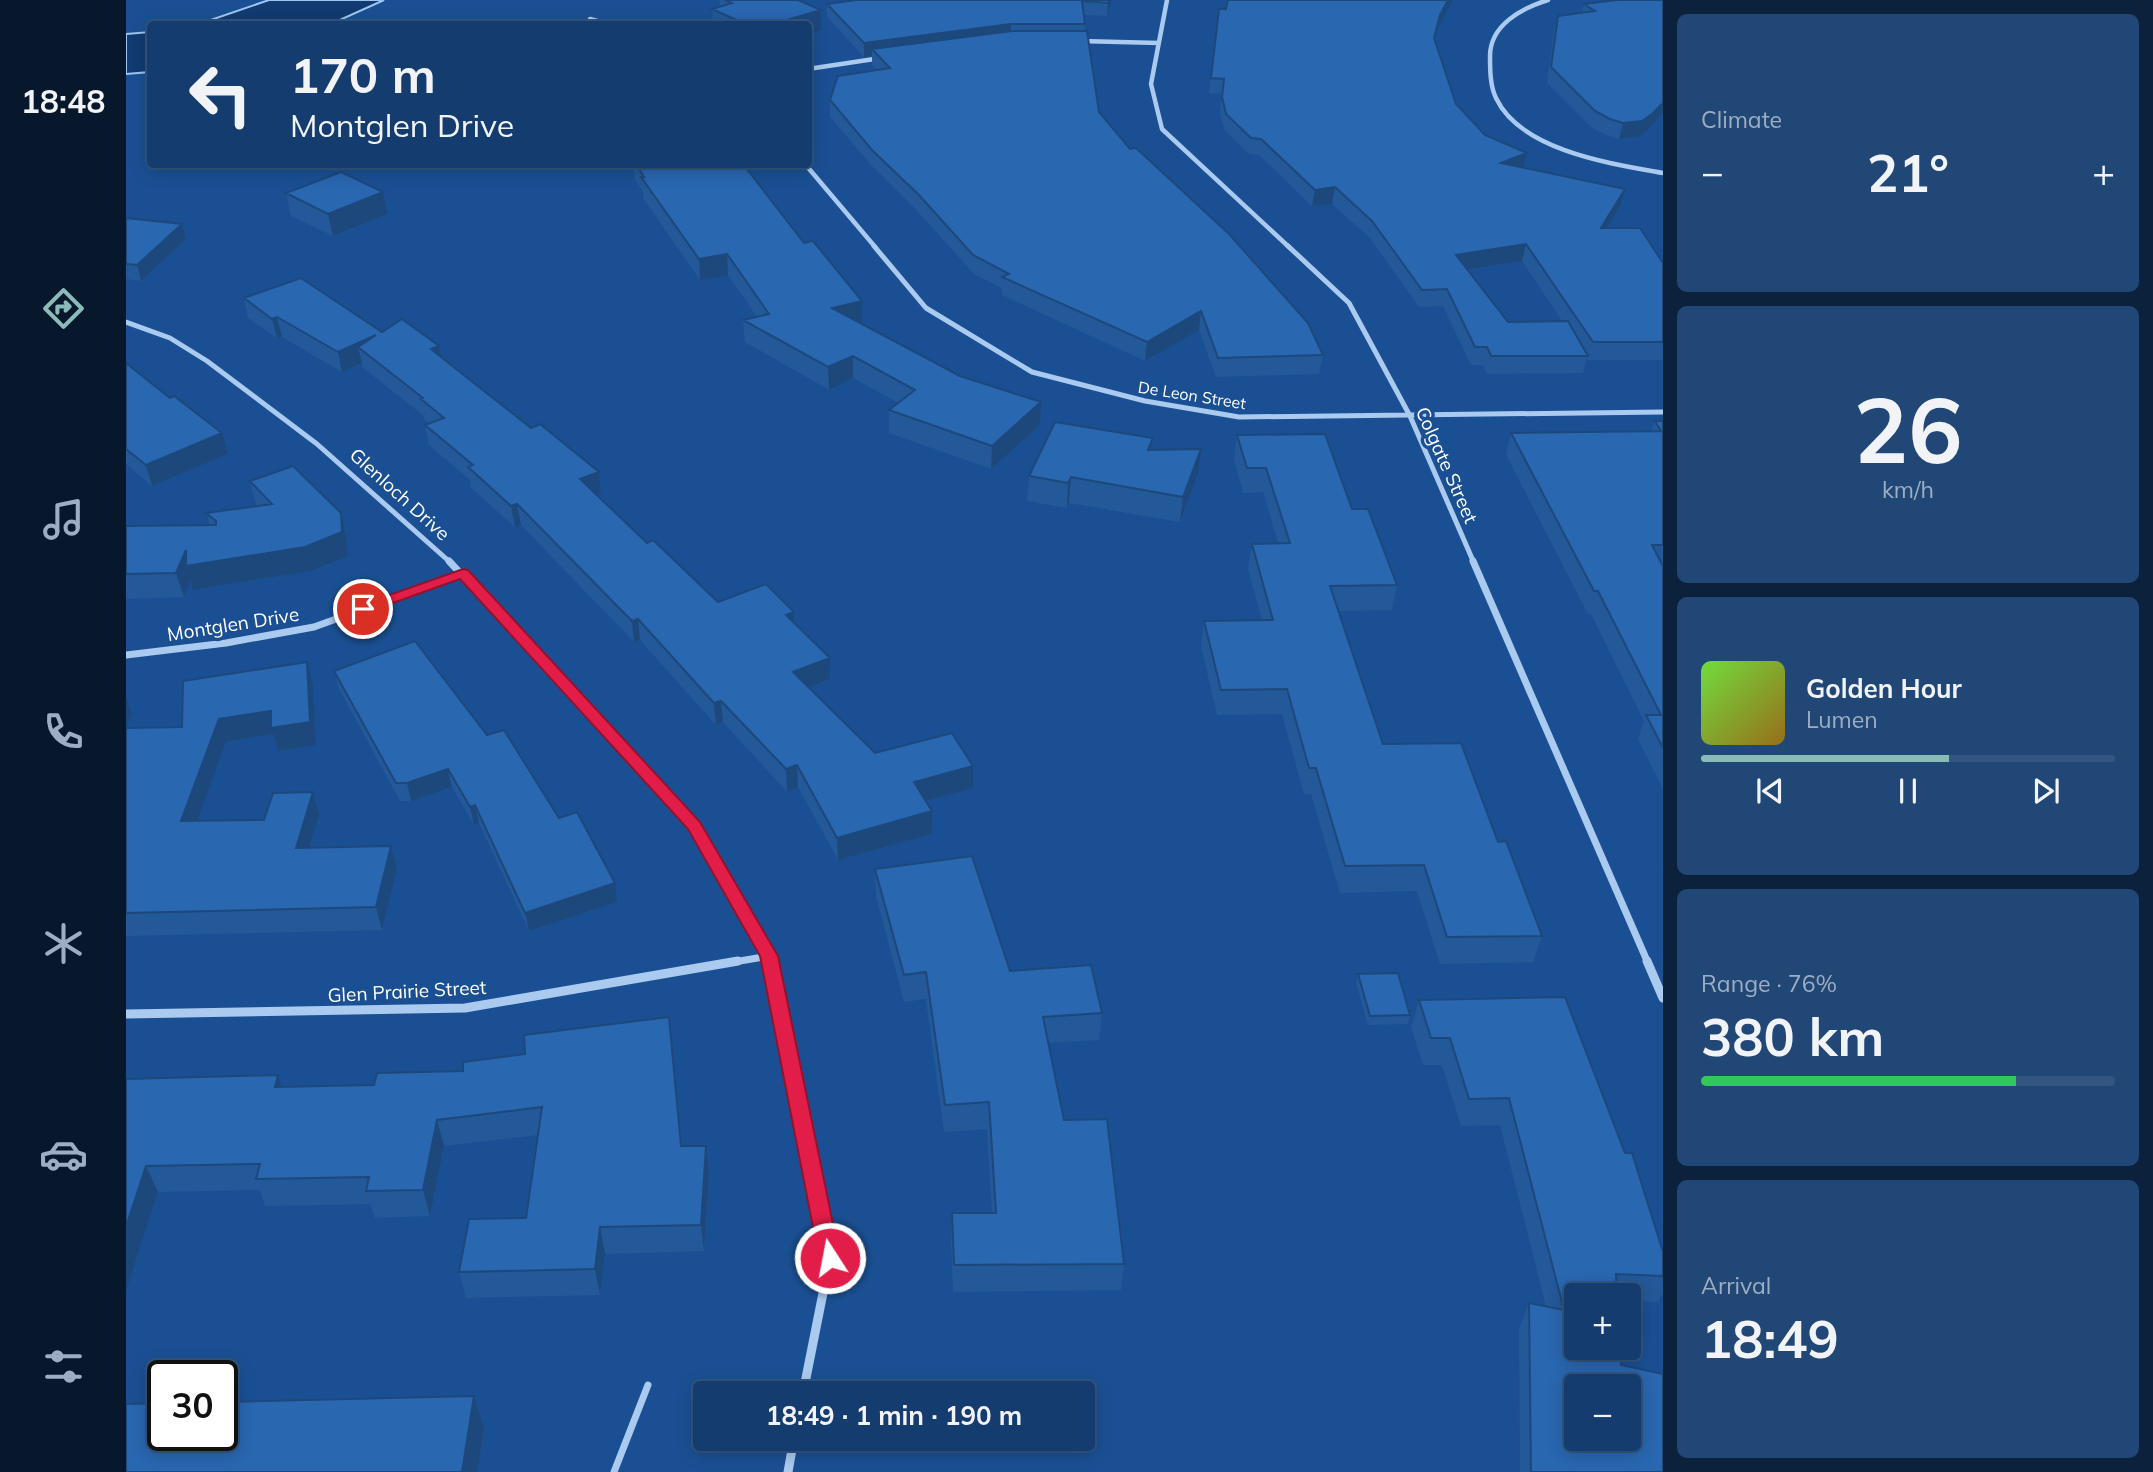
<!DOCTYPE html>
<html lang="en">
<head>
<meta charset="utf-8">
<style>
	:root { --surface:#143c6e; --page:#214776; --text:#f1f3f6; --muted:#9dadc2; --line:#335681; --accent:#8bbbb9 }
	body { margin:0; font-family:Mulish,sans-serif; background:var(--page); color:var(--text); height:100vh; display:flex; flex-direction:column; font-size:26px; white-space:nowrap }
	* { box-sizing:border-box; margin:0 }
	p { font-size:23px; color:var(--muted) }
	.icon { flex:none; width:38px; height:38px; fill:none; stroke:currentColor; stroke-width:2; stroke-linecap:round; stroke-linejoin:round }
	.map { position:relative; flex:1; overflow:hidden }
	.side { display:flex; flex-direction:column; gap:14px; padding:14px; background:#0b213c; width:490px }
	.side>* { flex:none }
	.banner { position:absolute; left:21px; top:21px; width:665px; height:147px; border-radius:7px; box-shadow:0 4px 18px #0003,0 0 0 2px var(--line); background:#143c6e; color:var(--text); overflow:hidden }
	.buttons { position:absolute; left:1438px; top:1283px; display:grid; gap:14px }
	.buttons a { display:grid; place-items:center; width:77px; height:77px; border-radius:7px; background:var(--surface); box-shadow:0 4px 18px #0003,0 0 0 2px var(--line); font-size:35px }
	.speed { position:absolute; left:21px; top:1360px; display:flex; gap:14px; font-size:35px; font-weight:700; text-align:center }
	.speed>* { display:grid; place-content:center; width:91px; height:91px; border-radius:50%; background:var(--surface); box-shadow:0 4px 18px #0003,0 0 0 2px var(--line); line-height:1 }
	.speed .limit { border:4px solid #111; border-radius:10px; background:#fff; color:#111 }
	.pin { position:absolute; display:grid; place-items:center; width:60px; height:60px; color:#fff; margin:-30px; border:4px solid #fff; border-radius:50%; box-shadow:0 2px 7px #0007 }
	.me { position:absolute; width:77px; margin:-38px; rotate:349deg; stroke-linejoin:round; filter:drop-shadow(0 0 5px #0008) }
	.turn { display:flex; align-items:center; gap:24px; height:147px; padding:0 28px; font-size:32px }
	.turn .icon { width:91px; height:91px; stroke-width:2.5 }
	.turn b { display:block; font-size:49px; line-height:60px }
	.big { font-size:52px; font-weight:700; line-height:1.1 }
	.side .card { flex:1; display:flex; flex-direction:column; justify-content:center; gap:10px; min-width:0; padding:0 24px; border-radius:10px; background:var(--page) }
	.side .dial { align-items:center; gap:0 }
	.dial b { font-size:91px; line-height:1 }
	.song { display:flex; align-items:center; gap:21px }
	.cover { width:84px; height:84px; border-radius:10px; background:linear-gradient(135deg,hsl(100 70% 55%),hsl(40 70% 35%)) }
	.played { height:7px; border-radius:4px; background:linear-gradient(90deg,var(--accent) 60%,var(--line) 60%) }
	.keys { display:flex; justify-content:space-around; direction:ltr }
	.heat { display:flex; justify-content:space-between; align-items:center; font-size:38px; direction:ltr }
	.charge { height:10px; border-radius:5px; background:linear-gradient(90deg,#34c759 76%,var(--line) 0) }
	.trip { position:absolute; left:567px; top:1381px; width:402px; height:70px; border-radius:7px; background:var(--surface); box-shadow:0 4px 18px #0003,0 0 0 2px var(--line); font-weight:700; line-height:70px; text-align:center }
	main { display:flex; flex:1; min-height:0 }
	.tab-bar { display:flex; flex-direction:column; width:126px; justify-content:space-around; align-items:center; background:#08182c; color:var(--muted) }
	.tab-bar .icon { width:49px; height:49px }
	.tab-bar .on { color:var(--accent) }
	.tab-bar b { font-size:32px; color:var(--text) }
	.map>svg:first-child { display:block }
	.water { fill:#113b71; stroke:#9ec5f1; stroke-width:2 }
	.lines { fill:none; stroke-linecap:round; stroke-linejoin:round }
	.lane { stroke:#abcaef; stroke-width:7 }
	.street-far3 { stroke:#abcaef; stroke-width:4.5 }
	.street-far2 { stroke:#abcaef; stroke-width:5 }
	.street-far1 { stroke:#abcaef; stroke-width:7 }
	.street { stroke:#abcaef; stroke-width:9 }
	.wall { fill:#235998; fill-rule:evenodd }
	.shaded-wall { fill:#1d487c }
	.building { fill:#2967b1; stroke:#1d487c; stroke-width:2; fill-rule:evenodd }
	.route { fill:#e11d48; stroke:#92132f; stroke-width:2 }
	.labels { text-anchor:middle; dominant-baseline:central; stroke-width:7; stroke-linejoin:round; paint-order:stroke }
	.far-street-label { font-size:16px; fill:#fff; stroke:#1a5093 }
	.street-label { font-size:19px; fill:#fff; stroke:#1a5093 }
</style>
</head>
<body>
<main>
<nav class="tab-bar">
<b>18:48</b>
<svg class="icon on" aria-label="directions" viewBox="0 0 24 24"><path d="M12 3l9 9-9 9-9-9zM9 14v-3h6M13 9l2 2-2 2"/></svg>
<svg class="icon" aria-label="music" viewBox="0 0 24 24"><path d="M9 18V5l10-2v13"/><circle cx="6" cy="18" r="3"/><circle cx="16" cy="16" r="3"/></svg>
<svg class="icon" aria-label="phone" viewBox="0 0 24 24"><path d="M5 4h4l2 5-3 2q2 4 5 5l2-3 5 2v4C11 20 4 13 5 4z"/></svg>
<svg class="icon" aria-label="climate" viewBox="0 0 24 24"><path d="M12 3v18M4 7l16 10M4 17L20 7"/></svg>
<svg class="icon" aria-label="car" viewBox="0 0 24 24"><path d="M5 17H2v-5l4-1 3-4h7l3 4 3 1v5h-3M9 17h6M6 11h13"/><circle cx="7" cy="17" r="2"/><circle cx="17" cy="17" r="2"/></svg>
<svg class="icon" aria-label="filters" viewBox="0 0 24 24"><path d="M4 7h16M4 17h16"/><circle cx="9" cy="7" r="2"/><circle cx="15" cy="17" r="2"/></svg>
</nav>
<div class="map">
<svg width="1537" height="1472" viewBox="0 0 1537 1472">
	<rect width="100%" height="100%" fill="#1a5093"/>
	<path class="water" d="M143,0H258L205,24H73Z
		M24,32V72L0,74V34Z"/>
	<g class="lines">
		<path class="lane" d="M488,1472L522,1385"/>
		<path class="street-far3" d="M1041,0L1025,84L1036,129L1164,248
			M1422,0C1396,8 1364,25 1364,56C1364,69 1364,86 1370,98C1395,151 1486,164 1537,173
			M464,19L482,24
			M954,41L1033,43
			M682,69L755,58
			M679,164L750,248"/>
		<path class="street-far2" d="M748,246L800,308L906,372L1019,401L1113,417L1537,412
			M1162,246L1223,303L1284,416L1348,563
			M0,322L44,338L81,361L191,444L325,563"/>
		<path class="street-far1" d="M323,561L568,826L643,956L644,963
			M1347,561L1522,963
			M0,655L100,643L188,627L337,573
			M602,963L643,956"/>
		<path class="street" d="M644,961L704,1258L677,1393
			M1521,961L1537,998
			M0,1014L339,1008L612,961
			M662,1472L668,1438"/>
	</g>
	<path class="wall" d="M593,0H672L695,10V30L682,34V24H587L586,9L594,7Z
		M986,0L981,16L958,15L959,24V31L973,112L1004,149L1197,355L1193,374L1090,377L1073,330L1019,361L876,295V289L847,273L793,213L747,167L704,117V100L751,70L746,65V56L738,57L701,17V4Z
		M1102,0H1327L1311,30L1308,40L1330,104L1359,135L1398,168L1499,189L1495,205L1481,228L1537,263V361L1536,360H1462L1461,358L1457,373L1361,374L1357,365H1345L1317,306L1293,307L1243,237L1206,204L1186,206L1133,155L1123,154L1098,129L1094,113L1096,94L1083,93L1093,9H1100ZM1396,261L1436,321L1382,322L1341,270Z
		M1537,0V113L1522,130L1512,137L1493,139L1480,135L1465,127L1421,83L1428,30L1432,16L1456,12L1458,4Z
		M507,164H618V167L736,323L914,425L865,469L763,433V410L772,403L727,378L703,390L619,342L617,320L631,317L602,275L574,280L517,198V192L509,180Z
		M160,193L261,214L207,236L165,216Z
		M0,218L56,224L60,239L15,281L0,279Z
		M118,298L313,346L315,356L405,428L473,472L475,493L470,495L521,543L592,602L668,612L669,623L704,658V679L683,688L749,753L847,788L799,801L805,834L712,860L672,787L661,792L597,722L590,725L514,640L508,642L395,525L389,527L345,488L344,480L303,445L299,425L303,423L298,419V416L236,367V363L216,372L156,337L151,338L122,318Z
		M0,363L102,454L26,486L0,464Z
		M1529,421H1537V789L1512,739L1518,721L1465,614H1462L1380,455L1385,433L1525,431Z
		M1111,435L1226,509L1271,585L1266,610L1213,611L1257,744L1372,842L1416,936L1407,962L1314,964L1291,891L1214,893L1185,794H1178L1156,714L1091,715L1075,646L1078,621L1136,620L1122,569L1126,544L1152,543L1137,492L1117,493L1108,459Z
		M1025,450L1072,474L1054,522L943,503L941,508L901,501L903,476Z
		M124,481L220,537L222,556L185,571L67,590L65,581L58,597L0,599V526L84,525L80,513L131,506L130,505Z
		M208,671L361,735L433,818L491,902L403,931L353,823L348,825L326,787L285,801H274L213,689Z
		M187,685L190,745L152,751L147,734L100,742L71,821L138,820L193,815L184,848L265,846L271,869L256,930L0,936V696L6,714L0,728L56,727Z
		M749,869L884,971L976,1013L973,1040L922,1043L938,1120L998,1264L995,1290L827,1292L825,1240L826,1213H866L861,1129L818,1132L800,999L778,1002L750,896Z
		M1232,974L1284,1015L1282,1024L1242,1025L1230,983Z
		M1293,1000L1537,1252V1292L1532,1302L1503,1301V1295H1451L1495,1365L1537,1472H1394L1393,1329L1403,1303L1420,1306L1374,1125L1335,1126L1316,1065H1297L1285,1027Z
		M546,1044L556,1146H580L583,1173L578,1251L479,1254L474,1295L340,1298L333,1272L400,1218L412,1135L318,1146L304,1216L249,1218L244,1204L139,1206L134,1190L32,1192L0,1291V1079L152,1075L156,1087L248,1085L337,1071Z"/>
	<path class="shaded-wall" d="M983,0H986L981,16L982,3Z
		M1322,0H1327L1311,30L1305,53L1308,38L1314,15Z
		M695,10V30L682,34V24H647Z
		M885,24V37L746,49V56L738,57V43Z
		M1537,103V113L1522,130L1512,137L1493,139L1497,123Z
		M1401,153L1397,169L1375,163Z
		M1209,187L1206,204L1186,206L1189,190Z
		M1499,189L1495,205L1471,245L1475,228Z
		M257,192L261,214L207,236L202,214Z
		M56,224L60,239L15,281L11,265Z
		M1400,244L1396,261L1326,272L1330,255Z
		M601,254L602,275L574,280L573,259Z
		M736,301V323L706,308Z
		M1075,311L1073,330L1019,361L1021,342Z
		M151,317L156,337L151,338L146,319Z
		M250,335L232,347L236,363L216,372L212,352Z
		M313,346L317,366L305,349Z
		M727,356V378L703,390L702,367Z
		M915,402L914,425L865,469L866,446Z
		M96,433L102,454L26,486L20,465Z
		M1075,449L1072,474L1054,522L1057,497Z
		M473,472L475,493L457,500L454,479Z
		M945,477L943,503L941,508L942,483Z
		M391,504L395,525L389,527L385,506Z
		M215,513L220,537L222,556L185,571L67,590L65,581L58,597L50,573L60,550Z
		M668,612L669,633L660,615Z
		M512,619L514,640L508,642L506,621Z
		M704,658V679L668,694L667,672Z
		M181,662L187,685L190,745L152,751L147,734L100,742L63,844L55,821L93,719Z
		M0,696L6,714L0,728Z
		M595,701L597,722L590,725L588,703Z
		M671,765L672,787L661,792L660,769Z
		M847,766V788L788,804V782Z
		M322,769L326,787L285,801L281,783Z
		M187,792L193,815L177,871L170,848Z
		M349,805L353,823L348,825L344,807Z
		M806,811L805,834L712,860L711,838Z
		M265,846L271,869L256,930L250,907Z
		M489,883L491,902L403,931L399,913Z
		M152,1075L161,1102L149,1087Z
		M311,1120L318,1146L304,1216L297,1190Z
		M580,1146L583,1173L578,1251L575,1225Z
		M20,1166L32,1192L0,1291V1227Z
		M474,1227L479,1254L474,1295L469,1269Z
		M348,1396L358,1429L351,1472H336Z"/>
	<path class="building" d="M599,0H672L695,10L647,24H619L586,9L606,3Z
		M730,0H983L982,3L956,1L959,24H885L738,43L701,4Z
		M1102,0H1322L1314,15L1308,38L1330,104L1359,135L1401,153L1375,163L1499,189L1475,228H1514L1537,263V342H1467L1400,244L1330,255L1382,322L1442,321L1462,356H1365L1361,347H1349L1321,289L1296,290L1246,221L1209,187L1189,190L1135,139L1125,138L1100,114L1096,97L1098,79L1085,78L1093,9H1100Z
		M1491,0H1537V103L1526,114L1516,121L1497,123L1484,119L1469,111L1425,67L1432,16L1469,11L1458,4Z
		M886,31H961L973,112L1004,149L1010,148L1103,234L1182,323L1197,355L1092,358L1075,311L1021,342L876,277L883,274L847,255L793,195L746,150L704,100L712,76L764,68L746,49Z
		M510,164H617L678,243L687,241L736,301L706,308L834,376L915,402L866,446L763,410L789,390L727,356L702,367L617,320L643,314L601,254L573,259L515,177H518Z
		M215,172L257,192L202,214L160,193Z
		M0,218L56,224L11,265L0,264Z
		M175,278L256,332L276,319L313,346L305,349L405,428L414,424L473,472L454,479L521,543L527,540L592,602L640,584L668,612L660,615L704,658L667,672L749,753L826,733L847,766L788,782L806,811L711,838L671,765L660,769L595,701L588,703L512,619L506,621L391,504L385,506L342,467L347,465L299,425L318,418L295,399L297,398L232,347L250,335L212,352L151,317L146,319L118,298Z
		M0,363L44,398L48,396L96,433L20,465L0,449Z
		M1529,421H1537V545H1526L1537,566V748L1520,715H1535L1472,591H1468L1385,433L1535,431Z
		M929,422L1027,438L1022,450L1075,449L1057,497L945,477L942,483L903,476Z
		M1199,434L1226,509H1242L1271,585L1204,586L1257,744L1335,743L1372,842L1380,841L1416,936L1321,937L1298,865L1219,866L1190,768H1183L1161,689L1095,690L1078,621L1147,620L1126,544L1164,543L1140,468H1121L1111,435Z
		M167,466L215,513L216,532L179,547L60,566V550L50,573L0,574V526L90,525V521L80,513L146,504L124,481Z
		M289,641L361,735L378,730L433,818L451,812L489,883L399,913L349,805L344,807L322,769L281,783H270L208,671Z
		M181,662L184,722L145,728V711L93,719L55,821L138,820L147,793L187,792L170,848L265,846L250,907L0,913V728L56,727L57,681Z
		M846,856L884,971L965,965L976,1013L917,1017L938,1120L981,1119L998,1264L828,1265L826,1213H870L863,1102L819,1105L800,972L778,975L749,869Z
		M1272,973L1284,1015L1244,1016L1232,974Z
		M1439,997L1499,1153H1506L1537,1252V1276L1490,1274L1491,1295H1451V1348H1494L1495,1365L1537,1374V1472H1405L1403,1303L1438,1310L1383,1098L1343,1099L1324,1038H1305L1293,1000ZM1451,1386H1503V1438H1451Z
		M543,1017L555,1146H580L575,1225L474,1227L469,1269L333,1272L343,1219L400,1218L416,1107L311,1120L297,1190L240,1191L243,1177L130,1179L134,1164L20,1166L0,1227V1079L152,1075L149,1087L248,1085L251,1073L337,1071V1062L399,1054L398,1035Z
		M348,1396L336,1472H0V1404L37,1403V1435H96V1402Z"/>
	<path class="route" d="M337,569L342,570L574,822L652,956L714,1258L711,1264L704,1267L696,1264L693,1258L634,956L562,829L334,579L242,612H232L230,609L232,606Z"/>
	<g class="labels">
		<g class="far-street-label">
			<text transform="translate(1066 395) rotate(9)">De Leon Street</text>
		</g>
		<g class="street-label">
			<text transform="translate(1321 465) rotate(66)">Colgate Street</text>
			<text transform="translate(274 494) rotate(42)">Glenloch Drive</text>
			<text transform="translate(107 624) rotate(-9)">Montglen Drive</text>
			<text transform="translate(281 991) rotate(-3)">Glen Prairie Street</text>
		</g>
	</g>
</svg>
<div class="buttons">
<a>+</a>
<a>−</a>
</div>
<div class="speed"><div class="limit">30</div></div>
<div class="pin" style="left:237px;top:609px;background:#d93025"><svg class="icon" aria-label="arrive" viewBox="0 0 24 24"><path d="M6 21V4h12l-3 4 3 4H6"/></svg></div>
<svg class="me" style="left:704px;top:1258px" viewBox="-20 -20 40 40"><circle r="17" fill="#e11d48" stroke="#fff" stroke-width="3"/><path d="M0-11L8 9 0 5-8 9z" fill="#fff"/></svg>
<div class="trip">18:49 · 1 min · 190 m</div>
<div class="banner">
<div class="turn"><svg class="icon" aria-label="left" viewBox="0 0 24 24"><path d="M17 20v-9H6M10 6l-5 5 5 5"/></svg><div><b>170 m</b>Montglen Drive</div></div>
</div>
</div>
<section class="side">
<div class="card"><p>Climate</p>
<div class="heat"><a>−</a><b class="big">21°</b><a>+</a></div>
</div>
<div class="card dial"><b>26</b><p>km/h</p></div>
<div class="card">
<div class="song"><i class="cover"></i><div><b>Golden Hour</b><p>Lumen</p></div></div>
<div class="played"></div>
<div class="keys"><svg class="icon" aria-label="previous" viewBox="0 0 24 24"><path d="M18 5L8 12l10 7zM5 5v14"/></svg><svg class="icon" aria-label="pause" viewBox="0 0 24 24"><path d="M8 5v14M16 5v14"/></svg><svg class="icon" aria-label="next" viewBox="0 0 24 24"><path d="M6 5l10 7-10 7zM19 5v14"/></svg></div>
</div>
<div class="card"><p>Range · 76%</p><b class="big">380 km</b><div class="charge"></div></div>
<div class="card"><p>Arrival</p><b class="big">18:49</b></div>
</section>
</main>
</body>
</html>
